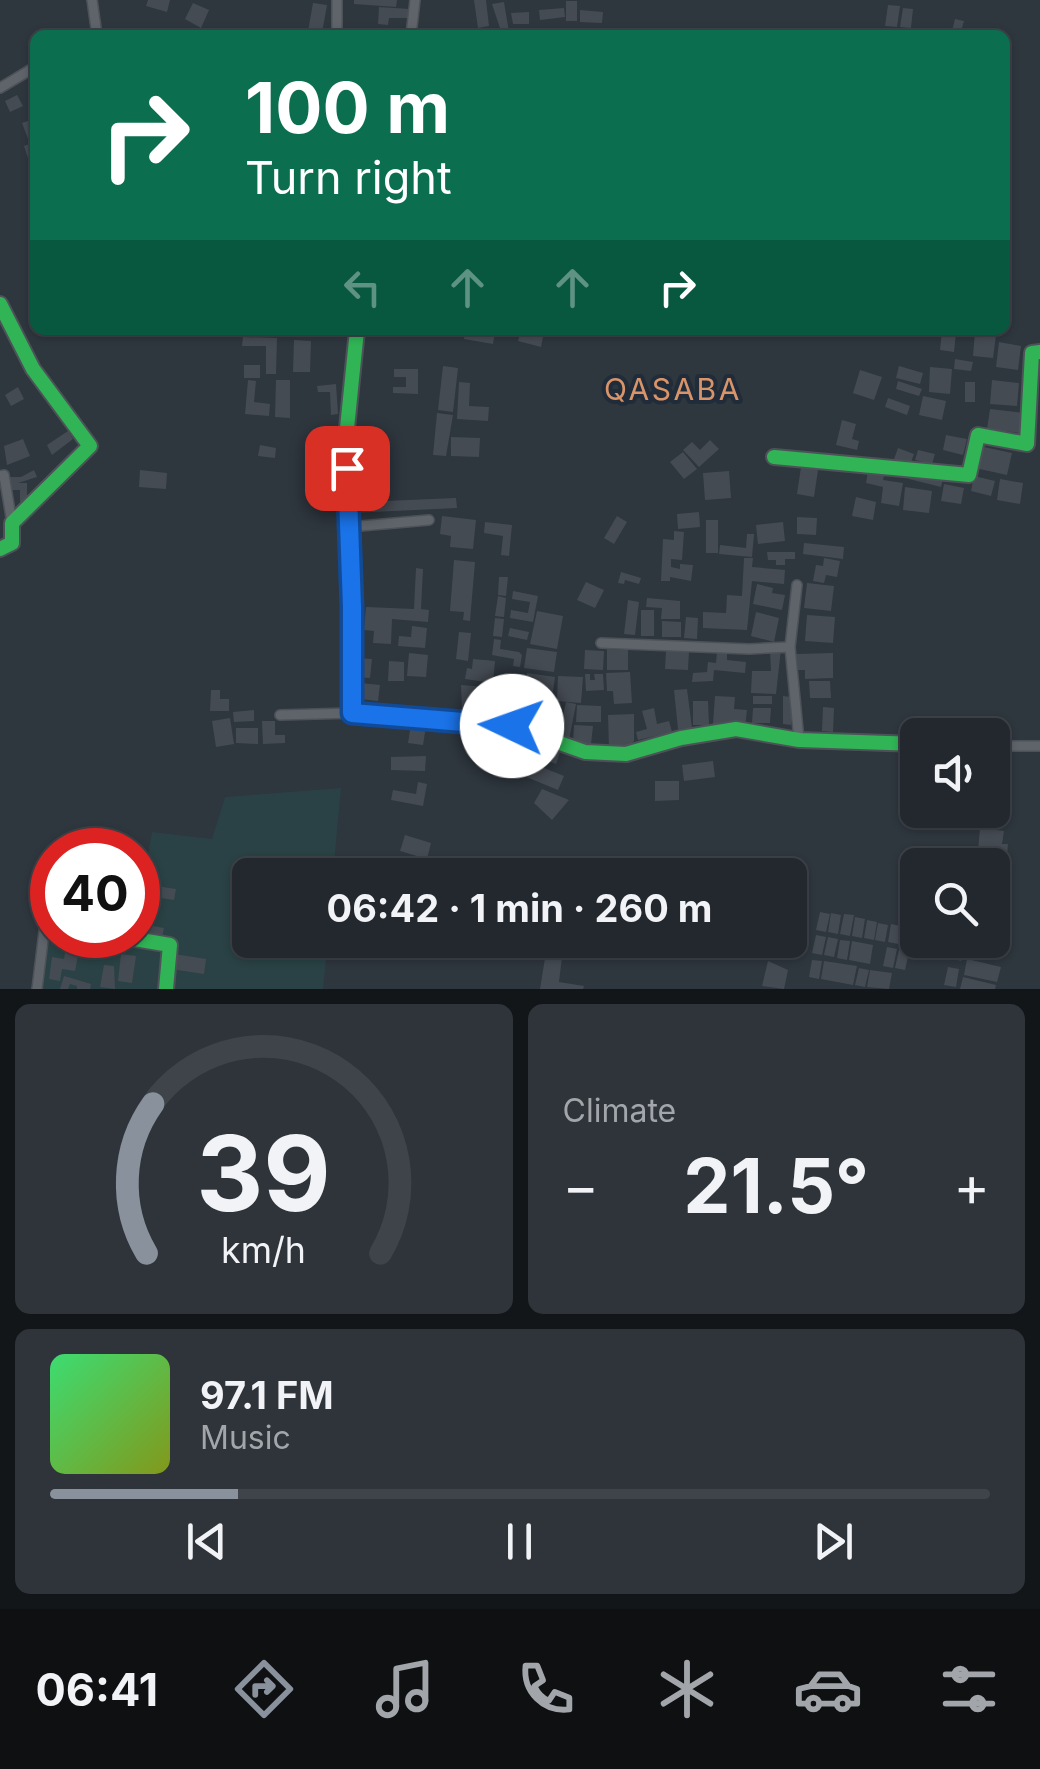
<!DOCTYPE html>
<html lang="en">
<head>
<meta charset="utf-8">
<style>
	:root { --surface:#22282e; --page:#2e343a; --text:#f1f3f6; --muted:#a2a6aa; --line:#3f444a; --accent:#89919c }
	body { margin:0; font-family:Inter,sans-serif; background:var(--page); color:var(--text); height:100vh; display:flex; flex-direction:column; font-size:38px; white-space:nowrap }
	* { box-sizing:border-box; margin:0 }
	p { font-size:32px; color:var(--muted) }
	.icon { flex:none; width:55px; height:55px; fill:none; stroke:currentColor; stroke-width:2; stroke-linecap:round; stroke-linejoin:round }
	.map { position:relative; height:989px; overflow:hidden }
	.panel { display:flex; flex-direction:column; gap:15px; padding:15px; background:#131619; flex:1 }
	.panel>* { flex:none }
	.hud { position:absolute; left:30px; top:30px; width:980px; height:305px; border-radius:15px; box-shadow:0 2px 8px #0004,0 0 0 2px var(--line); background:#0b6e4f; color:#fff; overflow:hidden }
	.buttons { position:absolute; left:900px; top:718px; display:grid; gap:20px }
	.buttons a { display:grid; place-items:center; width:110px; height:110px; border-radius:15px; background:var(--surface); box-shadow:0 2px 8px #0004,0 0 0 2px var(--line); font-size:50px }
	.speed { position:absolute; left:30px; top:828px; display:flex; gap:20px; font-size:50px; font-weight:700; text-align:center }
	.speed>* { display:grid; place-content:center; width:130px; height:130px; border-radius:50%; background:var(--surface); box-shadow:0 2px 8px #0004,0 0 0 2px var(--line); line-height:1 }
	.speed .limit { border:15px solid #d22; background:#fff; color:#111 }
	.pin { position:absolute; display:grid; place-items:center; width:85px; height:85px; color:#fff; margin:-42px; border-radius:20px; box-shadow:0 5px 15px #0006 }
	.me { position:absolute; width:110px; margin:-55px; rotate:273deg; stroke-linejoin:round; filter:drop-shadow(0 0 8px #0008) }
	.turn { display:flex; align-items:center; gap:35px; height:210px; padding:0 50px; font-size:45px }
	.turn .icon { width:130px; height:130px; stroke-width:2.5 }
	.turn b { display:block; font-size:70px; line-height:85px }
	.lanes { display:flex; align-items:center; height:95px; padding:0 50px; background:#0003; justify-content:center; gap:50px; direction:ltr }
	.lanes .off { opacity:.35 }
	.big { font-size:75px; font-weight:700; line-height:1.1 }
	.panel .tile { flex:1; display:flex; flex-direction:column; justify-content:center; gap:15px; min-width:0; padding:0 35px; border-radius:15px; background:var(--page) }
	.panel .dial { align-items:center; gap:0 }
	.dial svg { height:260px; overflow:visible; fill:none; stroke:var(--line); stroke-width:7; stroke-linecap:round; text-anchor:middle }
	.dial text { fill:var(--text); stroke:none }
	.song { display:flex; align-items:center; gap:30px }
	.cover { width:120px; height:120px; border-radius:15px; background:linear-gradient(135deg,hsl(140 70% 55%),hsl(70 70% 35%)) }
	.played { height:10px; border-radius:5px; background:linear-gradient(90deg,var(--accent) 20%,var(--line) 20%) }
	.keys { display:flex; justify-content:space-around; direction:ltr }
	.heat { display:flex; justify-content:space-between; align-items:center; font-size:55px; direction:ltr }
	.panel .tiles { flex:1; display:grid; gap:15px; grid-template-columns:1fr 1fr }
	.tile:last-child { grid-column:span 2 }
	.trip { position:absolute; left:232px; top:858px; width:575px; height:100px; border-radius:15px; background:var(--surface); box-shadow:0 2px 8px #0004,0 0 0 2px var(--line); font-weight:700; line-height:100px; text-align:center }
	.tabs { display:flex; height:160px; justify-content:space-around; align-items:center; background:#0e1012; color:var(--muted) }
	.tabs .icon { width:70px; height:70px }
	.tabs .selected { color:var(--accent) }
	.tabs b { font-size:45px; color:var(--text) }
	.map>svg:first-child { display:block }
	.green { fill:#2a4245 }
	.building { fill:#454b53 }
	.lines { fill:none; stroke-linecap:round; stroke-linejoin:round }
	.street-casing { stroke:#4d5258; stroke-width:12 }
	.fast-casing { stroke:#4d5258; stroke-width:18 }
	.street { stroke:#5f646b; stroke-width:9 }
	.fast { stroke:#30b455; stroke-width:14 }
	.route-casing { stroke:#114b97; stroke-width:25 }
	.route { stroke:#1a73e8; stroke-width:18 }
	.labels { text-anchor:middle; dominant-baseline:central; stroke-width:8; stroke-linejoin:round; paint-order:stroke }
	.quarter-label { font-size:30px; letter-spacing:2.5px; fill:#d99569; stroke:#202c3a }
</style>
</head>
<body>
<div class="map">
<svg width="1040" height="989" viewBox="0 0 1040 989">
	<rect width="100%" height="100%" fill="#2e363e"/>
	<path class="green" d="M341,788L333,875H250V940H328L323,989H34L51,863L52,935H138V882H143L152,832L212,839L225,797Z"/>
	<path class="building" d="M148,0H170L167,12L146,6Z
		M354,0H397L396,7L354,4Z
		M474,0H486L489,26L478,28Z
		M566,1H577V21H566Z
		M504,2L509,32L495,34L494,29L500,28L492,4Z
		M193,3L209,10L201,28L185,19Z
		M313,3L327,5L322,33L308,31Z
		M888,5L900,6L897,27L885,26Z
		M379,7L410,9L409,18H389L388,25L378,24Z
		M564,8L565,17L540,20L539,10Z
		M903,8L913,9L911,28L900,27Z
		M580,10L603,12L602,23L580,22Z
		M529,12V24H513L511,13Z
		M955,19L964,21L962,28L985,35H951Z
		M17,95L23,106L10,112L5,101Z
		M28,121L35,141V155L28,158L24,146L30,144L22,123Z
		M465,330L495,332L493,344L464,339Z
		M521,330L543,337L541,347L518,341Z
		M942,331L956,333L954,352L940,350Z
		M975,332L996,335L993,358L973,356Z
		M243,337L277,338L276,374H266V346H242Z
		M294,340L311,341L310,372H293Z
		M999,342L1021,346L1018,370L996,367Z
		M955,359L973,362L971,371L954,369Z
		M244,365H260V378H244Z
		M443,366L458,368L453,412L438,410Z
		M899,366L923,373L920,384L896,378Z
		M930,367L952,369L950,394L929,392Z
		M394,369H418V394L393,393V387H406V377H394Z
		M860,370L882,377L874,400L853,393Z
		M248,380L256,381L254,402L270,404L269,416L245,414Z
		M276,380H290V418L275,417Z
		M992,380L1019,383L1017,406L990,404Z
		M898,381L922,389L919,396L896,389Z
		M459,382L470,383L469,406L489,407L488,421L457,419Z
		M965,382H975V402H965Z
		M336,384L338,414L331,415L330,392H318L317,386Z
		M18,387L24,399L11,406L5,395Z
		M923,396L946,401L942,420L919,415Z
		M888,398L910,406L907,415L885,407Z
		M990,409L1024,413L1021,433L987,429Z
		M437,413L453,415L446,456L433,455Z
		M842,420L856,424L852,439L859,441L857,450L836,445Z
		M68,431L73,439L52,455L47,445Z
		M311,433L332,435L329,465L308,463Z
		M946,435L967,439L963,455L943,450Z
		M451,437L480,438L479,457L451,456Z
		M23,439L30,456L7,465L4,446Z
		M710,440L719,449L699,467L683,450L692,442L700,450Z
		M260,445L276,448L275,458L258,456Z
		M979,446L1012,453L1007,475L975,468Z
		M898,448L914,454L910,465L894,459Z
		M918,450L935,454L932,464L915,460Z
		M683,452L697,469L684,479L670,462Z
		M869,465L877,467L876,474L884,476L883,480L903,483L899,506L881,503L883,487L866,483Z
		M801,467L818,470L814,497L797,494Z
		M34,470L37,477L18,483H27V502H20V490H9V477H21Z
		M140,470L167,473L166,489L139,487Z
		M912,470L943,478L941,487L909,479Z
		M351,471H361V502L456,498L457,508L351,513Z
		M729,471L731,498L705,500L703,473Z
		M974,476L995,481L991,496L971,491Z
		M1000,479L1023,483L1020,504L997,500Z
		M944,484L964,488L961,504L941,501Z
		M905,487L932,491L929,513L903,510Z
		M856,497L876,502L873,520L852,516Z
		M699,512L700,527L678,529L677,514Z
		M442,516L476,520L473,549L450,547L451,536L440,534Z
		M617,516L627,522L614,544L604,538Z
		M797,517L817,518L816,535L797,534Z
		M706,520H718V553H706Z
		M485,522L512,525L509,556L501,555L503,536L484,533Z
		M783,522L785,541L758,544L756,525Z
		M674,531L684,532L682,560L671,559V567L680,569V564L693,565L691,581L670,577V581H661L663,539L674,540Z
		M747,534H754L752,557L719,554L720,545L746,548Z
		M804,543L844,547L843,559L803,554Z
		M767,552H795V559H785V565H776V560H768Z
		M744,558H753L752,567L785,570L784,584L752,581L747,630L703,628V612L726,613L727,595L742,596Z
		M824,558L840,561L837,577L826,575L824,583L813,581L816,565L823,566Z
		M454,560L475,562L470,621L463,620L464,612L450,611Z
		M416,568L423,569L421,609L429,610L428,622L392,619L391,644L373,643L374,631L364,630L366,607L414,609Z
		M621,572L641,578L639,584L625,580L624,584L618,583Z
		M499,577H508L506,596L498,595Z
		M586,582L604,590L595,608L577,600Z
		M807,583L834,586L831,611L804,608Z
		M757,584L773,588L772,593L785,595L782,610L753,604Z
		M513,591L538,596L533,622L510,618L511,610L528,613L530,602L512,599Z
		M498,596L506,598L504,617L495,616Z
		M647,598L680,601V619H661L662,608L646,607Z
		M628,600L639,602L635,635L624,634Z
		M641,610H654V636H641Z
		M537,611L563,616L557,649L530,644Z
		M756,612L779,618L774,642L751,636Z
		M807,615L835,617L833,643L805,641Z
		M686,617L698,618L697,639L684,638Z
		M495,618L504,619L502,637L493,636Z
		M662,621L681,622V637H662Z
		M412,626L427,628L425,648L398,646L399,636L411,637Z
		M510,628L529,632L527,640L508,636Z
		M459,632L471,633L468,661L456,659Z
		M494,639L501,640L500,649L519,652L522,655L520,667L513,666L514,659L492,655Z
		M527,648L557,652L554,672L524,668Z
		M607,649L628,650V670H607Z
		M781,649L776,694L751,693L752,671H771L770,650Z
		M585,650L604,651L603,670L584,669Z
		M666,651H689L688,670L665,669Z
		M717,652L727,653V660L746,662L745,673L714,670L713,681L692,682L693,673L707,672L708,662L716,663Z
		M409,653L428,655L426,677L407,676Z
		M833,653V678L805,679V670H796V654Z
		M356,658L372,659L370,678L354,677Z
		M473,659L495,661L493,683L465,679L467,668L472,669Z
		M389,661L404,662V681H388Z
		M630,672L632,703L614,704L613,691H607L606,673Z
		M527,673L555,677L552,698L523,694Z
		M585,674H590V680H595L594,674H603L604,690L586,691Z
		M558,676L583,677L581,703L557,701Z
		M809,681H830L831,698H810Z
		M361,683L380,685L378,701L360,699Z
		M461,685L487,687L483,711L462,708Z
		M687,689L692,728L678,729L674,690Z
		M211,690H220V699H229V711H210Z
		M715,696L735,697L734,709L747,710L745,727L713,724Z
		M753,696H772V704H753Z
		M783,696L791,697V725L783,724Z
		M530,700L547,704L542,726L525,722Z
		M693,701H708L709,725H693Z
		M566,702L576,704L569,740L558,738Z
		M577,705L601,706V722H576Z
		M823,707L834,708L833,732L822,731Z
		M654,708L657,724L669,721L672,732L638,740L636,732L647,729L642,711Z
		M753,708H771L770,723H752Z
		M254,710V721L234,722L233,712Z
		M634,714V741L628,747L609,749L608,715Z
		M230,718L234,744L216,747L212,721Z
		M262,721H275V735H285V743L263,744Z
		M411,724L426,726L423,745L408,743Z
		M574,725L593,726L591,744L573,743Z
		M236,728H258V744L236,743Z
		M513,731L535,739L533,743L550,750L552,746L561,749L556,764L498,741L501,732L511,736Z
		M502,751L564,776L558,790L497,765Z
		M426,756L425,771L391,770V757Z
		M713,761L715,777L684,781L682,765Z
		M992,761L1009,762L1008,771H992Z
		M655,781H679V800L655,801Z
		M418,782L427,784L423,806L391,800L393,790L416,794Z
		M542,789L569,800L552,820L534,803Z
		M980,828L1004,831L1002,844H1008L1007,854L978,851Z
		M405,835L431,843L427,859L400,851Z
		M150,885L176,889L174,900L149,896Z
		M820,912L830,914L826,932L816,930Z
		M831,913L841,915L838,934L828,932Z
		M844,914L854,915L850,936L840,934Z
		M855,917L865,919L862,938L852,936Z
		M867,920L877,922L874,940L864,938Z
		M878,923L888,925L885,942L875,940Z
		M141,924L164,928L162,938L139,934Z
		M891,924L901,926L898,940L902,927L912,929L909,946L888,942Z
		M816,935L826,937L822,955L812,953Z
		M828,937L838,939L834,957L824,955Z
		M548,940H564L559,982L584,986L583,989H540Z
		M840,940L850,941L847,960L837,958Z
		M852,941L873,945L870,964L849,960Z
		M955,942L965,944L961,961L952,958Z
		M887,947L897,949L893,968L883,966Z
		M66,948L79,950L75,971L62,969L60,981L49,979L52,957L64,959Z
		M899,950L909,952L905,970L895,968Z
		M121,954L136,956L132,983L118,981Z
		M174,954L206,959L204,974L171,969Z
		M967,959L1001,967L997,982L964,975Z
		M812,960L822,961L819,979L809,977Z
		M768,961L788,970L784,989L762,986Z
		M824,961L857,966L853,985L821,979Z
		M104,965L114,966L115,989L100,987Z
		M948,967L959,969L956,987L944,985Z
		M859,968L869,970L865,987L855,985Z
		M870,970L892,973L889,989L867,987Z
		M64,976L91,984L90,989H77V986L70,984L68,989H60Z
		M963,977L996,985L995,989H960Z"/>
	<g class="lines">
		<g class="street-casing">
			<path id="street" d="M92,0L97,35
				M337,35V0
				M411,35L415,0
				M0,88L35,67
				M0,476L4,475L12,523
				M349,527L429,520
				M797,585L790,647L799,740
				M601,643L749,649L790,647
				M280,715L352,713
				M992,746H1040
				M37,989L45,924L52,925"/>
		</g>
		<g class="fast-casing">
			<path id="fast" d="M0,304L33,369L90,446L12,523V543L0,549
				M357,330L346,438L352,713L512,726L585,752L626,754L681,738L736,729L799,740L918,744
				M774,457L969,475L978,435L1027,444L1032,353L1040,352
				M111,935L170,945L166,989"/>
		</g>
		<use href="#street" class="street"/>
		<use href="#fast" class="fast"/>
	</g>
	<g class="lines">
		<g class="route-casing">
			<path id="route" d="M347,468L352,607V713L512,726"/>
		</g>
		<use href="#route" class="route"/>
	</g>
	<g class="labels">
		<g class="quarter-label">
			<text x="673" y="389">QASABA</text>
		</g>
	</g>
</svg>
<div class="buttons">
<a><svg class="icon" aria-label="sound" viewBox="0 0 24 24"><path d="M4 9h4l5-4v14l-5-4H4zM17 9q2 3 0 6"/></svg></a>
<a><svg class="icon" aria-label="search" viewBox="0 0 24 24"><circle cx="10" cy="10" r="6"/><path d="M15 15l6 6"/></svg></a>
</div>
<div class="speed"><div class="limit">40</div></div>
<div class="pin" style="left:347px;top:468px;background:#d93025"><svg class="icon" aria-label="arrive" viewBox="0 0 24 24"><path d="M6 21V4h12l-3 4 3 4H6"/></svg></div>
<svg class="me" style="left:512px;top:726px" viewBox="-20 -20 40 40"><circle r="19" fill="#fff"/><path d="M0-13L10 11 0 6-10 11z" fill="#1a73e8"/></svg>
<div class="trip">06:42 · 1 min · 260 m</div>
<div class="hud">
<div class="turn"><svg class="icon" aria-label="right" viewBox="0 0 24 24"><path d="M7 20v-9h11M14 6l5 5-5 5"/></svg><div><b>100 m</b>Turn right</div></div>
<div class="lanes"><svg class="icon off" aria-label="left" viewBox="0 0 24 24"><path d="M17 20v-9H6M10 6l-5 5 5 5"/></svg><svg class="icon off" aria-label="ahead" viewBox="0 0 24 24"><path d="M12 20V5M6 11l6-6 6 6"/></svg><svg class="icon off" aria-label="ahead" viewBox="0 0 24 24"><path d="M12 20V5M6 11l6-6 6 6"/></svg><svg class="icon" aria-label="right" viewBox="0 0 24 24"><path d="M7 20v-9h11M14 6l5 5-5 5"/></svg></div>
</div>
</div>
<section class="panel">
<div class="tiles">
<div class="tile dial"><svg viewBox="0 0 100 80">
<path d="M14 69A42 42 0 1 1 86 69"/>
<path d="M14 69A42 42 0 0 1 16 23" stroke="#89919c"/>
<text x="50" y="56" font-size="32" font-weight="700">39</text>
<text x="50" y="72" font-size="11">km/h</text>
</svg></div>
<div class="tile"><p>Climate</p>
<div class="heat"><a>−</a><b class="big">21.5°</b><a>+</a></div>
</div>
<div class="tile">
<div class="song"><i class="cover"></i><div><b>97.1 FM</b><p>Music</p></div></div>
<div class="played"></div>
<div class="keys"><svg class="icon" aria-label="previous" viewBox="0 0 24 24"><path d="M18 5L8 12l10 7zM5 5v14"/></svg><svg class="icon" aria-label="pause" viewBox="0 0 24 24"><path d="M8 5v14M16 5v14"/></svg><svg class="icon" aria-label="next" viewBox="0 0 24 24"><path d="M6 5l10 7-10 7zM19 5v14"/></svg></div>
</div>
</div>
</section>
<nav class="tabs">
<b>06:41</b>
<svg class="icon selected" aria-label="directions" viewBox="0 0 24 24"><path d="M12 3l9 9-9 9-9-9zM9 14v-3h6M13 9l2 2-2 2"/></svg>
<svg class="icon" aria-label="music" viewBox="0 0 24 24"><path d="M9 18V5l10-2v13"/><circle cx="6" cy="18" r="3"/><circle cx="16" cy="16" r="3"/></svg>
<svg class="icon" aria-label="phone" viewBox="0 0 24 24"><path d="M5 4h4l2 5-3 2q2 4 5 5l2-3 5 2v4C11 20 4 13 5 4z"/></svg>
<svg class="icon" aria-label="climate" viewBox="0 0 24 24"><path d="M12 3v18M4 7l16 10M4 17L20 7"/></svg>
<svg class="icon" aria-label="car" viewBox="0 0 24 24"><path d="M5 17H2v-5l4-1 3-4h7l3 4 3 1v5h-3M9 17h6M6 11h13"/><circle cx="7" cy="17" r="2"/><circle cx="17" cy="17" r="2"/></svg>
<svg class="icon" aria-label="filters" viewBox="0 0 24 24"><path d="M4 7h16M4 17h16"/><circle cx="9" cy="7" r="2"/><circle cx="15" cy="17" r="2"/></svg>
</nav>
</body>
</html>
